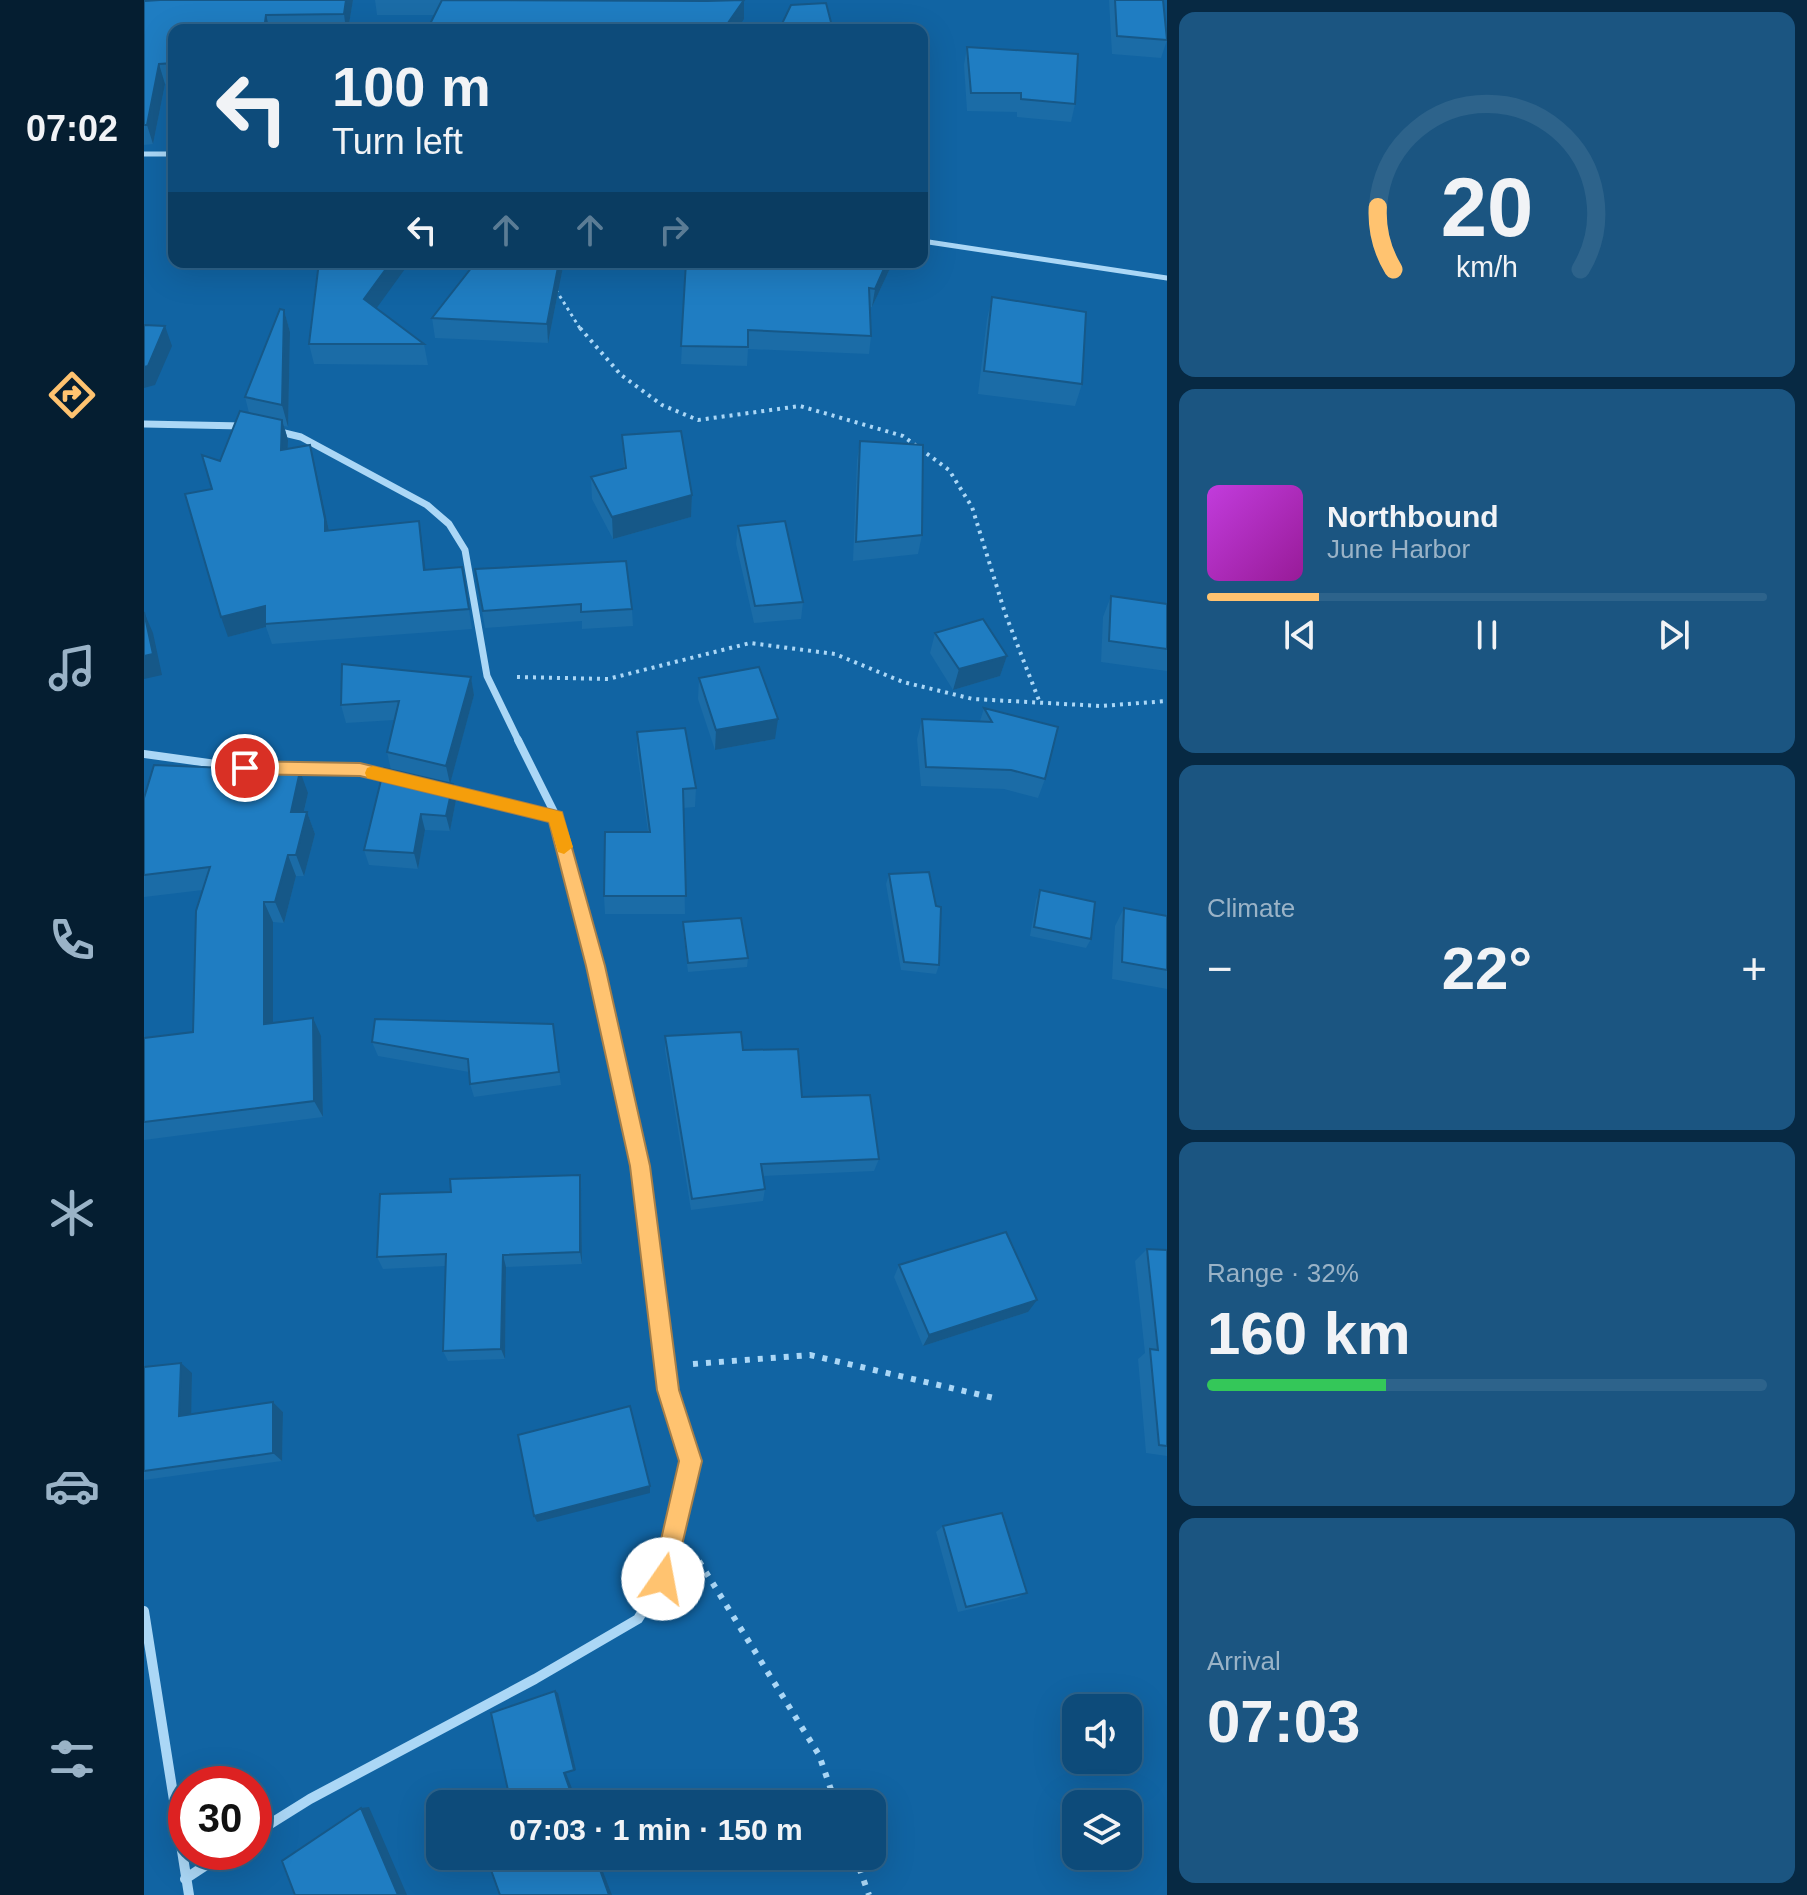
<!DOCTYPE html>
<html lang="en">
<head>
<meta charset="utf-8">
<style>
	:root { --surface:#0d4b7a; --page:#1b5581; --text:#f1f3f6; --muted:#9ab3c7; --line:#2d638b; --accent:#ffc370 }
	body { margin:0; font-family:Arial,sans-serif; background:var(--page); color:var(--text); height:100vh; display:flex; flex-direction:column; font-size:30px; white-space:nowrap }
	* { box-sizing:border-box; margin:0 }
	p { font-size:26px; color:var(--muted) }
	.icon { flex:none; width:44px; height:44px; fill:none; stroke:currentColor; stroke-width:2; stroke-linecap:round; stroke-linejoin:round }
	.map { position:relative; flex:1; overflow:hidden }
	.details { display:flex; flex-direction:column; gap:12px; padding:12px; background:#072943; width:640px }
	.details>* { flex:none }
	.banner { position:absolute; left:24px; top:24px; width:760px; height:244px; border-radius:16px; box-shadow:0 8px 32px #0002,0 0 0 2px var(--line); background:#0d4b7a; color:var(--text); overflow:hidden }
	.fabs { position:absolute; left:918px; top:1694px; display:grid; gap:16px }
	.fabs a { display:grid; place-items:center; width:80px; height:80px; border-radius:16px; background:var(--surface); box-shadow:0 8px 32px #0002,0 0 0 2px var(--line); font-size:40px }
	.speed { position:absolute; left:24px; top:1766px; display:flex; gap:16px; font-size:40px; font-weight:700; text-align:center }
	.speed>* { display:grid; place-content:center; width:104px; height:104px; border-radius:50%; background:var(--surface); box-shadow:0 8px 32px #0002,0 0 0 2px var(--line); line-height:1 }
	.speed .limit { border:12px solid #d22; background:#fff; color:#111 }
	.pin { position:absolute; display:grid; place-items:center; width:68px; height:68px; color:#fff; margin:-34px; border:4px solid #fff; border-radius:50%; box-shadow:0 2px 8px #0007 }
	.me { position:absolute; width:88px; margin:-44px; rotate:12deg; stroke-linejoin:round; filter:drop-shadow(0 0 6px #0008) }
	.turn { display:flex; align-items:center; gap:28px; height:168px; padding:0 32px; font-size:36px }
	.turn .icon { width:104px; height:104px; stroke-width:2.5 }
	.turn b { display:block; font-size:56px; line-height:68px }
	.lanes { display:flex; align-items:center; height:76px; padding:0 32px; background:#0003; justify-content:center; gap:40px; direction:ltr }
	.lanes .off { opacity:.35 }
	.big { font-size:60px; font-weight:800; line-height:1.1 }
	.details .tile { flex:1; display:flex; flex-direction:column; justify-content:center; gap:12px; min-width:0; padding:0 28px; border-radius:16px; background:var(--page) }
	.details .dial { align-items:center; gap:0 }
	.dial svg { height:208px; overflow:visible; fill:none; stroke:var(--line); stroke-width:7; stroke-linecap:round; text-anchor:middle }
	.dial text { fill:var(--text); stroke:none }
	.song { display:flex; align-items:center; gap:24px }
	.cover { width:96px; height:96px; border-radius:12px; background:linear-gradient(135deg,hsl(290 70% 55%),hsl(300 70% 35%)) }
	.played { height:8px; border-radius:4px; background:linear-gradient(90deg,var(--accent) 20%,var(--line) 20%) }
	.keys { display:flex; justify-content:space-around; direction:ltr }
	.heat { display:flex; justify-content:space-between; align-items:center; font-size:44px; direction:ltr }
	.charge { height:12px; border-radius:6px; background:linear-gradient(90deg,#34c759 32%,var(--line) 0) }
	.trip { position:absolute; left:282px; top:1790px; width:460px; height:80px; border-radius:16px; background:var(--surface); box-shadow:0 8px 32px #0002,0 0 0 2px var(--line); font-weight:800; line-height:80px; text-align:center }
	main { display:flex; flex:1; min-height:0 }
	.tabs { display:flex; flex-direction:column; width:144px; justify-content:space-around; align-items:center; background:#051e31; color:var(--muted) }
	.tabs .icon { width:56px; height:56px }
	.tabs .on { color:var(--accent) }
	.tabs b { font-size:36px; color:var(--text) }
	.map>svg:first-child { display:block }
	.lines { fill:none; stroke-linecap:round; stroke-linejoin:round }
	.path-far2 { stroke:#abd7f6; stroke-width:3; stroke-dasharray:3 4; stroke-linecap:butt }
	.path-far1 { stroke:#abd7f6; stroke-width:4; stroke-dasharray:3 5; stroke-linecap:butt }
	.path { stroke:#abd7f6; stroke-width:6; stroke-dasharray:5 8; stroke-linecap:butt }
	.street-far3 { stroke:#abd7f6; stroke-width:5 }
	.street-far2 { stroke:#abd7f6; stroke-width:7 }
	.street-far1 { stroke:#abd7f6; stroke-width:8 }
	.street { stroke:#abd7f6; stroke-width:10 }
	.wall { fill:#1b6ca7 }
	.shaded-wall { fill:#165888 }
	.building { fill:#1f7dc2; stroke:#165888; stroke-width:2 }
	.route { fill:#ffc370; stroke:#a67f49; stroke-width:2 }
	.slow { fill:#f59e0b }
</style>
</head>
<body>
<main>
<nav class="tabs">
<b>07:02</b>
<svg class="icon on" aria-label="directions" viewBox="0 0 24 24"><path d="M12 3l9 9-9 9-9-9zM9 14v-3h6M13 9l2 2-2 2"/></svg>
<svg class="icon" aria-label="music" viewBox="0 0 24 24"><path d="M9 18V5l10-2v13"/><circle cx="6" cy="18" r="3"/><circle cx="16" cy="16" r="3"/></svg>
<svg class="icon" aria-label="phone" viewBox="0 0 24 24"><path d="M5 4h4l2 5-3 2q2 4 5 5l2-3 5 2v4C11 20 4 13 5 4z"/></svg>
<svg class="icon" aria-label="climate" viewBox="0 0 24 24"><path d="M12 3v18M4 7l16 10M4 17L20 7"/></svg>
<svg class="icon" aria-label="car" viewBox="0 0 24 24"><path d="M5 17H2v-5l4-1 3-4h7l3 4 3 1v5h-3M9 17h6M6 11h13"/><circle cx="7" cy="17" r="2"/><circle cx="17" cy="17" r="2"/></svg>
<svg class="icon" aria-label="filters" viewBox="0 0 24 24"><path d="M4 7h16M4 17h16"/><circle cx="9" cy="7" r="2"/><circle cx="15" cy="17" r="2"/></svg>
</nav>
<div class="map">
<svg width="1023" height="1895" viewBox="0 0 1023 1895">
	<rect width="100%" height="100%" fill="#1164a3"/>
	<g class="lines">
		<path class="path-far2" d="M412,290L437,330"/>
		<path class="path-far1" d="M436,328L477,375L518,405L554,420L656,406L759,436L805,470L828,507L861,613L896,703
			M373,677L464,679L606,643L691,654L759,682L829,699L957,706L1023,701"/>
		<path class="path" d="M549,1364L666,1355L850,1398
			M555,1561L675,1755L692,1804
			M711,1856L725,1895"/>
		<path class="street-far3" d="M0,154H30
			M778,241L1023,278"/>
		<path class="street-far2" d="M0,424L99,426
			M132,431L157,437L283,505L305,524L321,550L343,676L375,742"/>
		<path class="street-far1" d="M0,754L101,768L216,770L246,777
			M302,790L412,816L374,740
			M412,816C450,961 489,1106 507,1255"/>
		<path class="street" d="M0,1611L45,1895
			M110,1834L166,1799L391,1679L494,1619L519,1579L546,1461L524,1390L507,1253
			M41,1879L82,1852"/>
	</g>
	<path class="wall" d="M209,0L204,30H30V83L21,84L9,144L0,145V1Z
		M231,0H563L600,19L291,15H233Z
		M965,0H1019L1023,40L1017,58L968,54Z
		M823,47L931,104L927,122L873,117V112L823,111L820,65Z
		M778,116L785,173L782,190H778Z
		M420,262L404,343L291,338L288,318Z
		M542,262H749L728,307H726L727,336L725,354L604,349L603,366L537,364Z
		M848,297L938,384L931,406L834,394L843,319Z
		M232,308L280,344L284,365L170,364L165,344Z
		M140,310L146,332L144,427L140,426L144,440V449L166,445L185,530L278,541L281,570L318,567L328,629L128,644L122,627L84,637L68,489L76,461L105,413L101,397Z
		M478,435L548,495L547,517L469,539L448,499L447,477L480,469Z
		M716,441L778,535L774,554L709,561L713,460Z
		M594,526L659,602L657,619L610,623L592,544Z
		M331,569L488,609L489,626L438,629V621L341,628Z
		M967,596L1023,604V671L957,662L959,617Z
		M791,633L863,656L856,676L809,690L786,653Z
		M327,677L330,695L306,783L309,784L312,800L306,831L281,830L274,869L225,865L220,850L247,770L243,752L250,720L202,723L197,705Z
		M555,678L631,739L571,750L554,699Z
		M840,708L901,779L894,798L860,789L777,786L773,739L778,719L836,721Z
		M493,732L552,788L551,807L539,808L541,914H461L460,896L504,832L493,752Z
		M164,793L160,812H163L171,834L160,876H152L140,923L129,922V1022L177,1036L179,1117L0,1140V1038L49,1032L59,890L0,897V798Z
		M745,874L795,965L792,974L757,970L742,884Z
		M896,890L947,939L942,948L886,936L892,900Z
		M980,908L1023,916V989L968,979L971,926Z
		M539,922L604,958L603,967L544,972L539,932Z
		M409,1024L417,1085L330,1097L326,1084L325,1072L234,1056L228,1042Z
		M521,1036L599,1050L735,1159L730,1171L619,1176L621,1189L619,1201L547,1210L521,1050Z
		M437,1188L438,1264L362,1267L361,1359L304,1361L299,1351L302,1266L239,1269L233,1257Z
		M1003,1249L1023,1250V1456L1002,1453L994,1359L1001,1353L991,1261Z
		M755,1265L884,1312L779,1346L750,1277Z
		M0,1367L48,1373L47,1414L129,1402L139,1412L138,1461L0,1480Z
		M799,1526L883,1593L873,1598L814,1612L792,1532Z"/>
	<path class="shaded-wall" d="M202,0H209L204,30H202L200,14Z
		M600,0V19L593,30H579Z
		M122,15L126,30H120Z
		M15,64L21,84L9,144L3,125Z
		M247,262H266L224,320L220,299Z
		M415,262H420L404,343L403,324Z
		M743,262H749L728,307L731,289Z
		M140,310L146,332L144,427L138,405Z
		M21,326L28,346L11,385L0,388V367Z
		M138,420L144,440L143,470L137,450Z
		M166,445L171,466L187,540L181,531Z
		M548,495L547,517L469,539L468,517Z
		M275,521L278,541L284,590L280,570Z
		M121,606L122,627L84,637L77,617Z
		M0,612L9,633L18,675L0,679Z
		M863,656L856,676L809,690L815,669Z
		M327,677L330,695L306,784L302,766Z
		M634,719L631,739L571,750L572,730Z
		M156,771L164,793L155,833L147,812Z
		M309,784L312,800L306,831L302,816Z
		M163,812L171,834L160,876L152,855Z
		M277,814L281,830L274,869L270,853Z
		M144,855L152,876L140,923L131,902Z
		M120,902L129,922V1042L120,1024Z
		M169,1018L177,1036L179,1117L170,1101Z
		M436,1175L437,1188L438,1264L436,1252Z
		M359,1255L362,1267L361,1359L357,1349Z
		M893,1300L884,1312L779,1346L785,1335Z
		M37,1363L48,1373L47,1425L35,1416Z
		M129,1402L139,1412L138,1461L129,1453Z
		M506,1486V1493L393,1522L390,1516Z
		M411,1691L414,1693L432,1770L422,1773L434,1804H431L420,1773Z
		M225,1807L263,1895H254L217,1808Z
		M451,1856H453L468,1895H465Z"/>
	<path class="building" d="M16,0H202L200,14L122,15L120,30H30V63L15,64L3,125H0V1Z
		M298,0L563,1L600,0L579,30H283Z
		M971,0H1019L1023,40L973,36Z
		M682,3L689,30H635L647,5Z
		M823,47L934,54L931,104L877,99V93H827Z
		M778,116L785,173H778Z
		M175,262H247L220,299L280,344H165Z
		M332,262H415L403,324L288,318Z
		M542,262H743L731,289L725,288L727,336L604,330V347L537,346Z
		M848,297L942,312L938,384L840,371Z
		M136,309L140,310L138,405L101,397Z
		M0,325L21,326L4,366L0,367Z
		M96,411L138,420L137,450L166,445L181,519V531L275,521L280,570L318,567L325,609L121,624V606L77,617L41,494L68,489L58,455L76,461Z
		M537,431L548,495L468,517L447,477L482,468L478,435Z
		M716,441L779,445L778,535L712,542Z
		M641,521L659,602L611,606L594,526Z
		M482,561L488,609L437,612V604L339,611L331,569Z
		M967,596L1023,604V649L965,641Z
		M0,612L9,654L0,656Z
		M839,619L863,656L815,669L791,633Z
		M198,664L327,677L302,766L243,752L255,701L197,705Z
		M615,667L634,719L572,730L555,678Z
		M840,708L914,727L901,779L867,770L782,767L778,719L848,722Z
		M541,728L552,788L539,789L542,896H460L461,832H506L493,732Z
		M10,765L156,771L147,812H163L152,855H144L131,902H120V1024L169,1018L170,1101L0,1122V1038L49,1032L52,911L66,867L0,875V798Z
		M240,768L309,784L302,816L277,814L270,853L220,850Z
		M785,872L792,906L797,907L795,965L760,962L745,874Z
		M896,890L951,902L947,939L890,927Z
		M980,908L1023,916V970L978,962Z
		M597,918L604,958L544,963L539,922Z
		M231,1019L409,1024L415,1072L326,1084L324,1059L228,1042Z
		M597,1032L599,1050L654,1049L658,1097L726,1095L735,1159L617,1164L621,1189L548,1199L521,1036Z
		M436,1175V1252L359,1255L357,1349L299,1351L302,1254L233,1257L236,1194L307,1192L306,1179Z
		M862,1232L893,1300L785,1335L755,1265Z
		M1003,1249L1023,1250V1446L1015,1445L1006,1349L1014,1350Z
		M37,1363L35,1416L129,1402V1453L0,1471V1367Z
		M486,1406L506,1486L390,1516L374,1435Z
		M858,1513L883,1593L822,1607L799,1526Z
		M411,1691L430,1770L420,1773L431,1804H367L347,1713Z
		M217,1808L254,1895H151L138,1861Z
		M342,1856H451L465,1895H356Z"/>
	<path class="route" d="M101,761L216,763L418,812L461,966L506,1166L535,1390L558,1461L528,1587L519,1591L511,1587L508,1579L535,1461L513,1390L486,1166L442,966L405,822L216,776L101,774L92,768Z"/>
	<path class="slow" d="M229,766L418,812L429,847L420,854L414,852L405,822L223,778L221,773L223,768Z"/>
</svg>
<div class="fabs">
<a><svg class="icon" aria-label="sound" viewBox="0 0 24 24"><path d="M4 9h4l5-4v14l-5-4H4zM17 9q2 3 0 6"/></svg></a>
<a><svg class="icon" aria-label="layers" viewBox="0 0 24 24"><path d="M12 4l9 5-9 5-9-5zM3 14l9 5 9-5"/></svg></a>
</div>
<div class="speed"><div class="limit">30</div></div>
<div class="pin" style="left:101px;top:768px;background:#d93025"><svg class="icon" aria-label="arrive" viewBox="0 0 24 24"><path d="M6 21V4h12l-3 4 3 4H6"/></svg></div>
<svg class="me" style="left:519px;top:1579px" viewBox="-20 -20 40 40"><circle r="19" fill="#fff"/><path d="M0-13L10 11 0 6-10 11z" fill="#ffc370"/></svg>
<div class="trip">07:03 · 1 min · 150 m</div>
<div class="banner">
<div class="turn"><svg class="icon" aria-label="left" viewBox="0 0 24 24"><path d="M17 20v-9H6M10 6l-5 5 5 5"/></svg><div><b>100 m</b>Turn left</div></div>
<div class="lanes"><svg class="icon" aria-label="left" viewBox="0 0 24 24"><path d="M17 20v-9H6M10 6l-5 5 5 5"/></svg><svg class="icon off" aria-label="ahead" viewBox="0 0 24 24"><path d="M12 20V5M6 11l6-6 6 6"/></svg><svg class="icon off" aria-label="ahead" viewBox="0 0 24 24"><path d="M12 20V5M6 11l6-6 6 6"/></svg><svg class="icon off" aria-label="right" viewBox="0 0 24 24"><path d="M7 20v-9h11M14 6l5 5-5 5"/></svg></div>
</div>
</div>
<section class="details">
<div class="tile dial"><svg viewBox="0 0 100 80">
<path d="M14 69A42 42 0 1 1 86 69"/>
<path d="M14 69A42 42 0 0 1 8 45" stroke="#ffc370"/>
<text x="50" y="56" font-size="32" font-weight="700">20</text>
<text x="50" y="72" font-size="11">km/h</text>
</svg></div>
<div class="tile">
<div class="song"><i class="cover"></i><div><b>Northbound</b><p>June Harbor</p></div></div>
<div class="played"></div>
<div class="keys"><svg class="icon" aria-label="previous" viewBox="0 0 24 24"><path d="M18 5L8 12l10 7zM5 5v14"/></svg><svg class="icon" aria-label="pause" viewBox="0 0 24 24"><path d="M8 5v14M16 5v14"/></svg><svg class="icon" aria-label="next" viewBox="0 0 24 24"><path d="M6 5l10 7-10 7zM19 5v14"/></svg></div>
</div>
<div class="tile"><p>Climate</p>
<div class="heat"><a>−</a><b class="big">22°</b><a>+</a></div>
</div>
<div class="tile"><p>Range · 32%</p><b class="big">160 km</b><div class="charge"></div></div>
<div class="tile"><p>Arrival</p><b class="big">07:03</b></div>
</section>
</main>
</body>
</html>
